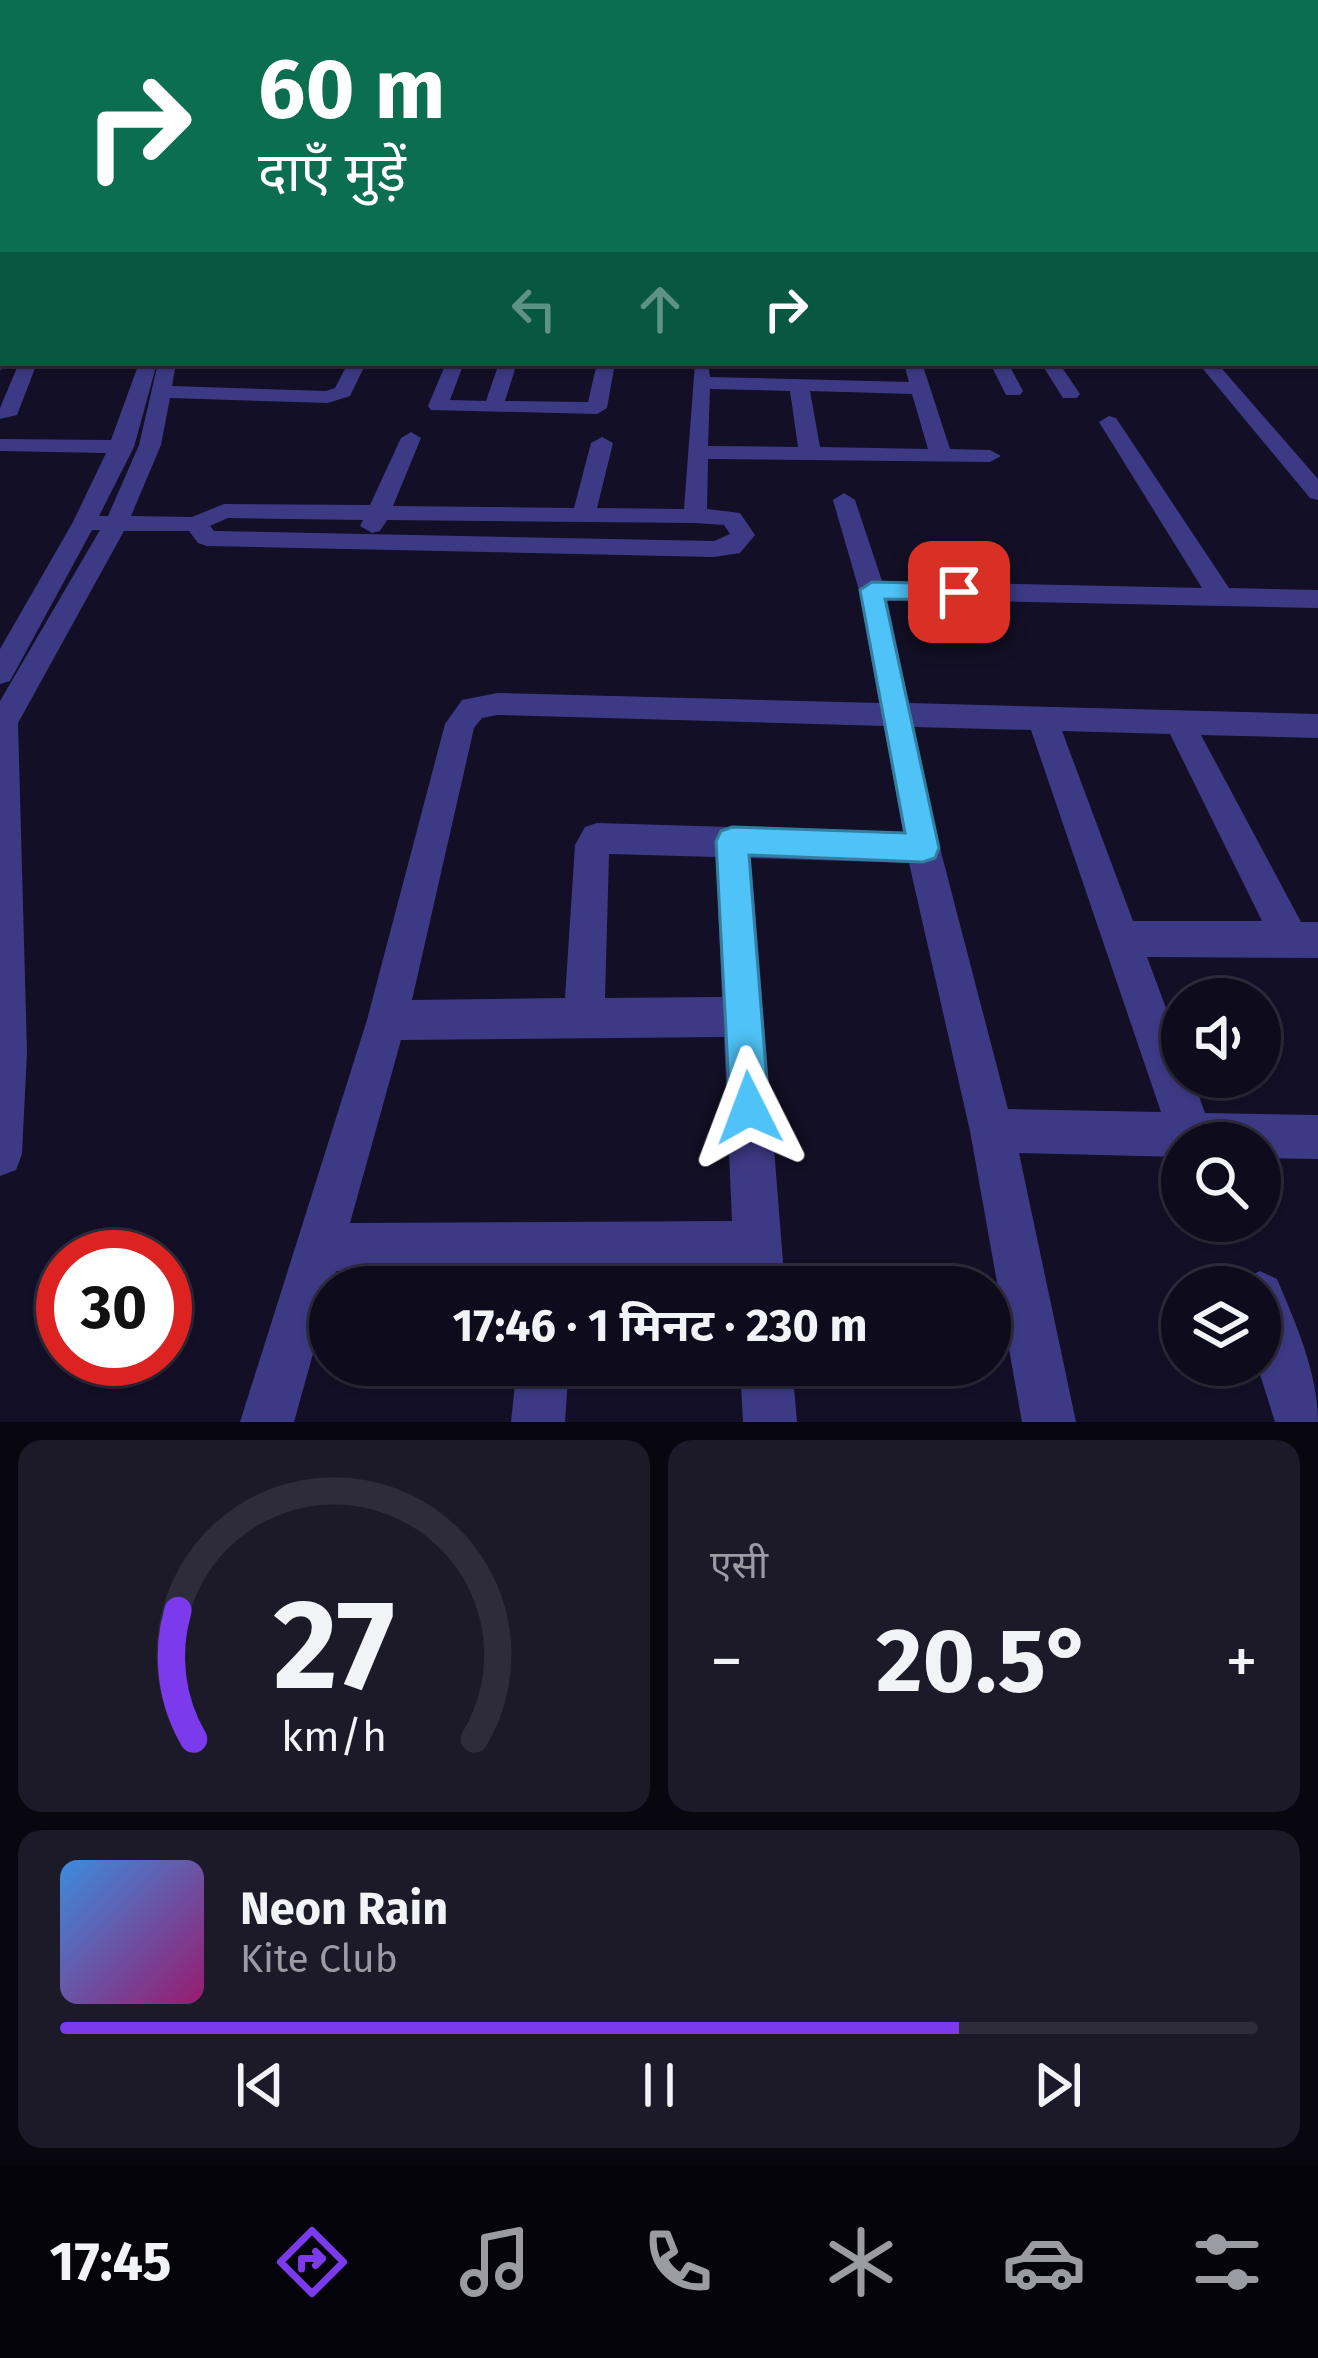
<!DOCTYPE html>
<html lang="hi">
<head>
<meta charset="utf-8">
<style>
	:root { --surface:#0e0b1c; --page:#1c1929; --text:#f1f3f6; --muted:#9b9ba3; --line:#2e2b3b; --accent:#7c3aed }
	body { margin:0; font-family:"Fira Sans","Noto Sans Devanagari",sans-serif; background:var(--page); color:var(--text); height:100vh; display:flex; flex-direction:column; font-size:45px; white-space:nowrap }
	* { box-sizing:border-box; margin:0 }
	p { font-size:39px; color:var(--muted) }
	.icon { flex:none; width:66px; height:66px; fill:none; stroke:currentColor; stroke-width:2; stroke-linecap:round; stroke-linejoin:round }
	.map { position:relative; height:1422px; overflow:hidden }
	.sheet { display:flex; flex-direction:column; gap:18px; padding:18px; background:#08060f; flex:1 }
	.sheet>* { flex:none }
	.guide { position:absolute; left:0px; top:0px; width:1320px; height:366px; box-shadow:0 3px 9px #0004,0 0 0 3px var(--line); background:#0b6e4f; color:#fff; overflow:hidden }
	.fabs { position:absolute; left:1161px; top:978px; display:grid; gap:24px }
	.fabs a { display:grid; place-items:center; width:120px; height:120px; border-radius:50%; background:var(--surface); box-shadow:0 3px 9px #0004,0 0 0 3px var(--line); font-size:60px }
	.speed { position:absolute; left:36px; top:1230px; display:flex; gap:24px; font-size:60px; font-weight:700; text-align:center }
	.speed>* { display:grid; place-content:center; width:156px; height:156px; border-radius:50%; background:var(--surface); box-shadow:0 3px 9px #0004,0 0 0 3px var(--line); line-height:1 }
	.speed .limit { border:18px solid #d22; background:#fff; color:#111 }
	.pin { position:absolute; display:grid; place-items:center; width:102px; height:102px; color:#fff; margin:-51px; border-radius:24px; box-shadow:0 6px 18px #0006 }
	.me { position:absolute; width:132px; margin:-66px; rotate:357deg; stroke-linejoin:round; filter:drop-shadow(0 0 9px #0008) }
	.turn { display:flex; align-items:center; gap:42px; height:252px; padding:0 60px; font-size:54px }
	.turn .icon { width:156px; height:156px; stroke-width:2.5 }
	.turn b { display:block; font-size:84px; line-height:102px }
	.lanes { display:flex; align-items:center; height:114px; padding:0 60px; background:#0003; justify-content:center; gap:60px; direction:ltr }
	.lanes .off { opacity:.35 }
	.big { font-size:90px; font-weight:700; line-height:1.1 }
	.sheet .card { flex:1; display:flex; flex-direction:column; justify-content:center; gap:18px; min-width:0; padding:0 42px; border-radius:24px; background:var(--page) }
	.sheet .dial { align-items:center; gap:0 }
	.dial svg { height:312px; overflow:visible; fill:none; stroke:var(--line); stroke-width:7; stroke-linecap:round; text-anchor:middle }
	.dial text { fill:var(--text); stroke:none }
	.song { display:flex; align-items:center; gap:36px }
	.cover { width:144px; height:144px; border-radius:18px; background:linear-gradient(135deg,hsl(210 70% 55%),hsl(320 70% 35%)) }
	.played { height:12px; border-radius:6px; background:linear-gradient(90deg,var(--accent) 75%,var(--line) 75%) }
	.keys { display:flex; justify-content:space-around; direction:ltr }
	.heat { display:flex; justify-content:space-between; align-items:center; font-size:66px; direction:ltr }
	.sheet .tiles { flex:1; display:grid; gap:18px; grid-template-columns:1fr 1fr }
	.card:last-child { grid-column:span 2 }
	.trip { position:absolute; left:309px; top:1266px; width:702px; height:120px; border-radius:60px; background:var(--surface); box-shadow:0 3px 9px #0004,0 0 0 3px var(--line); font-weight:700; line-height:120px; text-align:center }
	.tab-bar { display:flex; height:192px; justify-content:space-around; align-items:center; background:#06040b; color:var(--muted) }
	.tab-bar .icon { width:84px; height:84px }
	.tab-bar .on { color:var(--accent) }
	.tab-bar b { font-size:54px; color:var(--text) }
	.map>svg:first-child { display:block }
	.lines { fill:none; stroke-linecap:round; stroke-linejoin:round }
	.street { fill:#3d3a85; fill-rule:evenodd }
	.secondary { fill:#6f6bff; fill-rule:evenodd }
	.route { fill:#4fc3f7; stroke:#337fa1; stroke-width:3 }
</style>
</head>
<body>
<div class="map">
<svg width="1318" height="1422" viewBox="0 0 1318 1422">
	<rect width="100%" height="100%" fill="#130f26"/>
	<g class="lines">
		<path class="street" d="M3,171V179L0,180V172Z
			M1317,173H1318V181H1317Z
			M1317,274H1318V284H1317Z
			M0,291H3V301H0Z
			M1317,296H1318V306H1317Z
			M0,330H3V341H0Z
			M0,358L3,363H14L0,370Z
			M19,363H37L17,415L0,419V408Z
			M139,363H157L134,447L99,516H108L139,445L158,363H176L172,386L326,391L335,388L348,363H366L350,396L328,403L170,398L161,445L131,516L192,517L224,504L370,505L401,438L411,432L421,438L393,506L574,508L591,443L602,437L613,443L597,508L684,509L695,363H708L710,377L909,382L904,363H922L950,449L990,450L1001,456L990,462L708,459L707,509L740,513L755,535L740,553L714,557L207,546L198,543L189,531H124L18,723L27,1052L22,1154L16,1170L0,1176V701L100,530H92L10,681L0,684V649L73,522L106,453L0,451V439L111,440ZM710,389L790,391L798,447L708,446ZM810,391L912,394L928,449L820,447ZM228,518L363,520L360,526L372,533L380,531L387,520L695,523L724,525L730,534L714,541L214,531L210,526Z
			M446,363H464L450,400L486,401L499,363H517L505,401L588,402L597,363H615L607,408L597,414L431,410L428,406Z
			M990,363H1008L1023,391L1020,395H1006Z
			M1041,363H1059L1080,394L1077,398H1063Z
			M1198,363H1217L1318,479V500L1310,498Z
			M1109,416L1116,418L1229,588L1318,590V608L887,599L909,703L1318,714V738L1201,735L1301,922H1318V958L1147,957L1182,1051V1077H1192L1205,1113L1318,1115V1159L1260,1158V1143H1182V1157L1019,1153L1076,1422H1022L970,1131L909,863L751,858L785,1287H735V1269L575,1270L574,1287H524L526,1270L336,1271L294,1422H240L367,1020L445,724L462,700L497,693L879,703L859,590L833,500L844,493L855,500L882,581L1202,588L1099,422ZM497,715L884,726L903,832L597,823L585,827L575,845L565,998L412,1000L474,728L482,718ZM914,727L1031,730L1161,1112L1008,1109L940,848ZM1062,731L1170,734L1262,921H1133ZM609,854L716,857L722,997L605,998ZM724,1037L732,1221L350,1223L401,1040Z
			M1260,1271L1277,1279C1296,1324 1318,1373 1318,1422H1275L1257,1365L1260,1287H1239L1243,1279Z
			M517,1365H569L565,1422H511Z
			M740,1365H792L797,1422H743Z"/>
		<path class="secondary" d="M3,208V216L0,217V209Z"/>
	</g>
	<linearGradient id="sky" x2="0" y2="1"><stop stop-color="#0a0815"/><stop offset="0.46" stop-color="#333752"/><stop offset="1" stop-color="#333752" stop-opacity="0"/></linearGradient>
	<rect width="1318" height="367" fill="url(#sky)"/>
	<path class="route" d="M872,582L959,584L971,592L959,600L885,599L939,848L935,858L923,862L749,855L769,1108L763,1122L749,1128L735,1122L730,1108L716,841L721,831L732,827L905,833L860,590Z"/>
</svg>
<div class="fabs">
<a><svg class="icon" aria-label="sound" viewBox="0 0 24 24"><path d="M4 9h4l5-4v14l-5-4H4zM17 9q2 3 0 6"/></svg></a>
<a><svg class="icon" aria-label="search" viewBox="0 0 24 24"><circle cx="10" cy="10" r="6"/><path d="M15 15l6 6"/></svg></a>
<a><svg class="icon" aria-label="layers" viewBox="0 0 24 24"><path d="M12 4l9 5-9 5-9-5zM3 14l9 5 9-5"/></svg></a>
</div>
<div class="speed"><div class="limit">30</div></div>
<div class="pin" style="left:959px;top:592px;background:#d93025"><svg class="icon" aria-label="arrive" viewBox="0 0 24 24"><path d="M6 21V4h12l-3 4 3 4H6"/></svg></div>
<svg class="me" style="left:749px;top:1108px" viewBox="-20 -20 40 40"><path d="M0-17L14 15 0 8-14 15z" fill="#4fc3f7" stroke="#fff" stroke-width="4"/></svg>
<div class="trip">17:46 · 1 मिनट · 230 m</div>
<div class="guide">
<div class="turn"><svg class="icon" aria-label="right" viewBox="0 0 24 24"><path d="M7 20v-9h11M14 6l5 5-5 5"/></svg><div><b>60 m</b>दाएँ मुड़ें</div></div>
<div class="lanes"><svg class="icon off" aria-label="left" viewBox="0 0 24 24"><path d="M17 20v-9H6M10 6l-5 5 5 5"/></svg><svg class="icon off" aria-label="ahead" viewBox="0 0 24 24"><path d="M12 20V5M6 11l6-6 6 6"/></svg><svg class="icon" aria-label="right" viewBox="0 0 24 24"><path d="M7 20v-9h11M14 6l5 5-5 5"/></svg></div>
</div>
</div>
<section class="sheet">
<div class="tiles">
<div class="card dial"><svg viewBox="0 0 100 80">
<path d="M14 69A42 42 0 1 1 86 69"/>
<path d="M14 69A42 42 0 0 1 10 36" stroke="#7c3aed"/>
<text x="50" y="56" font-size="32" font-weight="700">27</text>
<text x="50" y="72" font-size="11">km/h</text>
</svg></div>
<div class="card"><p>एसी</p>
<div class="heat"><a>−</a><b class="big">20.5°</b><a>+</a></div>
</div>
<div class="card">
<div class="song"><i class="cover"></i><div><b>Neon Rain</b><p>Kite Club</p></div></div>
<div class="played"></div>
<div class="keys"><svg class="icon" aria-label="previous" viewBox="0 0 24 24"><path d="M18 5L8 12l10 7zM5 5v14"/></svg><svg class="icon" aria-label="pause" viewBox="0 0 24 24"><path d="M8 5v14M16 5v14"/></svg><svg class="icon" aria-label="next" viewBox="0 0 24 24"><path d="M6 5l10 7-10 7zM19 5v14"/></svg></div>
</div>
</div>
</section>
<nav class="tab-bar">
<b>17:45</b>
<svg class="icon on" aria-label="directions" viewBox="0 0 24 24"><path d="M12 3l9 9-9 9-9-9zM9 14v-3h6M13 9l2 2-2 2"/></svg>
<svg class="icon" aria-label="music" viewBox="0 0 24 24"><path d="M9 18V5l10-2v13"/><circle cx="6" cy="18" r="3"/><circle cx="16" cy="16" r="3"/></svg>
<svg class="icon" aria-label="phone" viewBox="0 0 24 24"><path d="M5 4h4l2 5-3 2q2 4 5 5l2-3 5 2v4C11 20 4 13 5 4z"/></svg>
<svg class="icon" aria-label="climate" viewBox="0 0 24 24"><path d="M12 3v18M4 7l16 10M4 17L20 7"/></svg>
<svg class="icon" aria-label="car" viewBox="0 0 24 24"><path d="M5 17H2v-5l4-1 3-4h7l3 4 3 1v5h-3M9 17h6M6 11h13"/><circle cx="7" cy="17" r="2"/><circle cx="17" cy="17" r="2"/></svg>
<svg class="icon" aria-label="filters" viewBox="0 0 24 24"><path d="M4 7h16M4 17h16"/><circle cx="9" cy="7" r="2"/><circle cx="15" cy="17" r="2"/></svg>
</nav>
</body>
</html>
